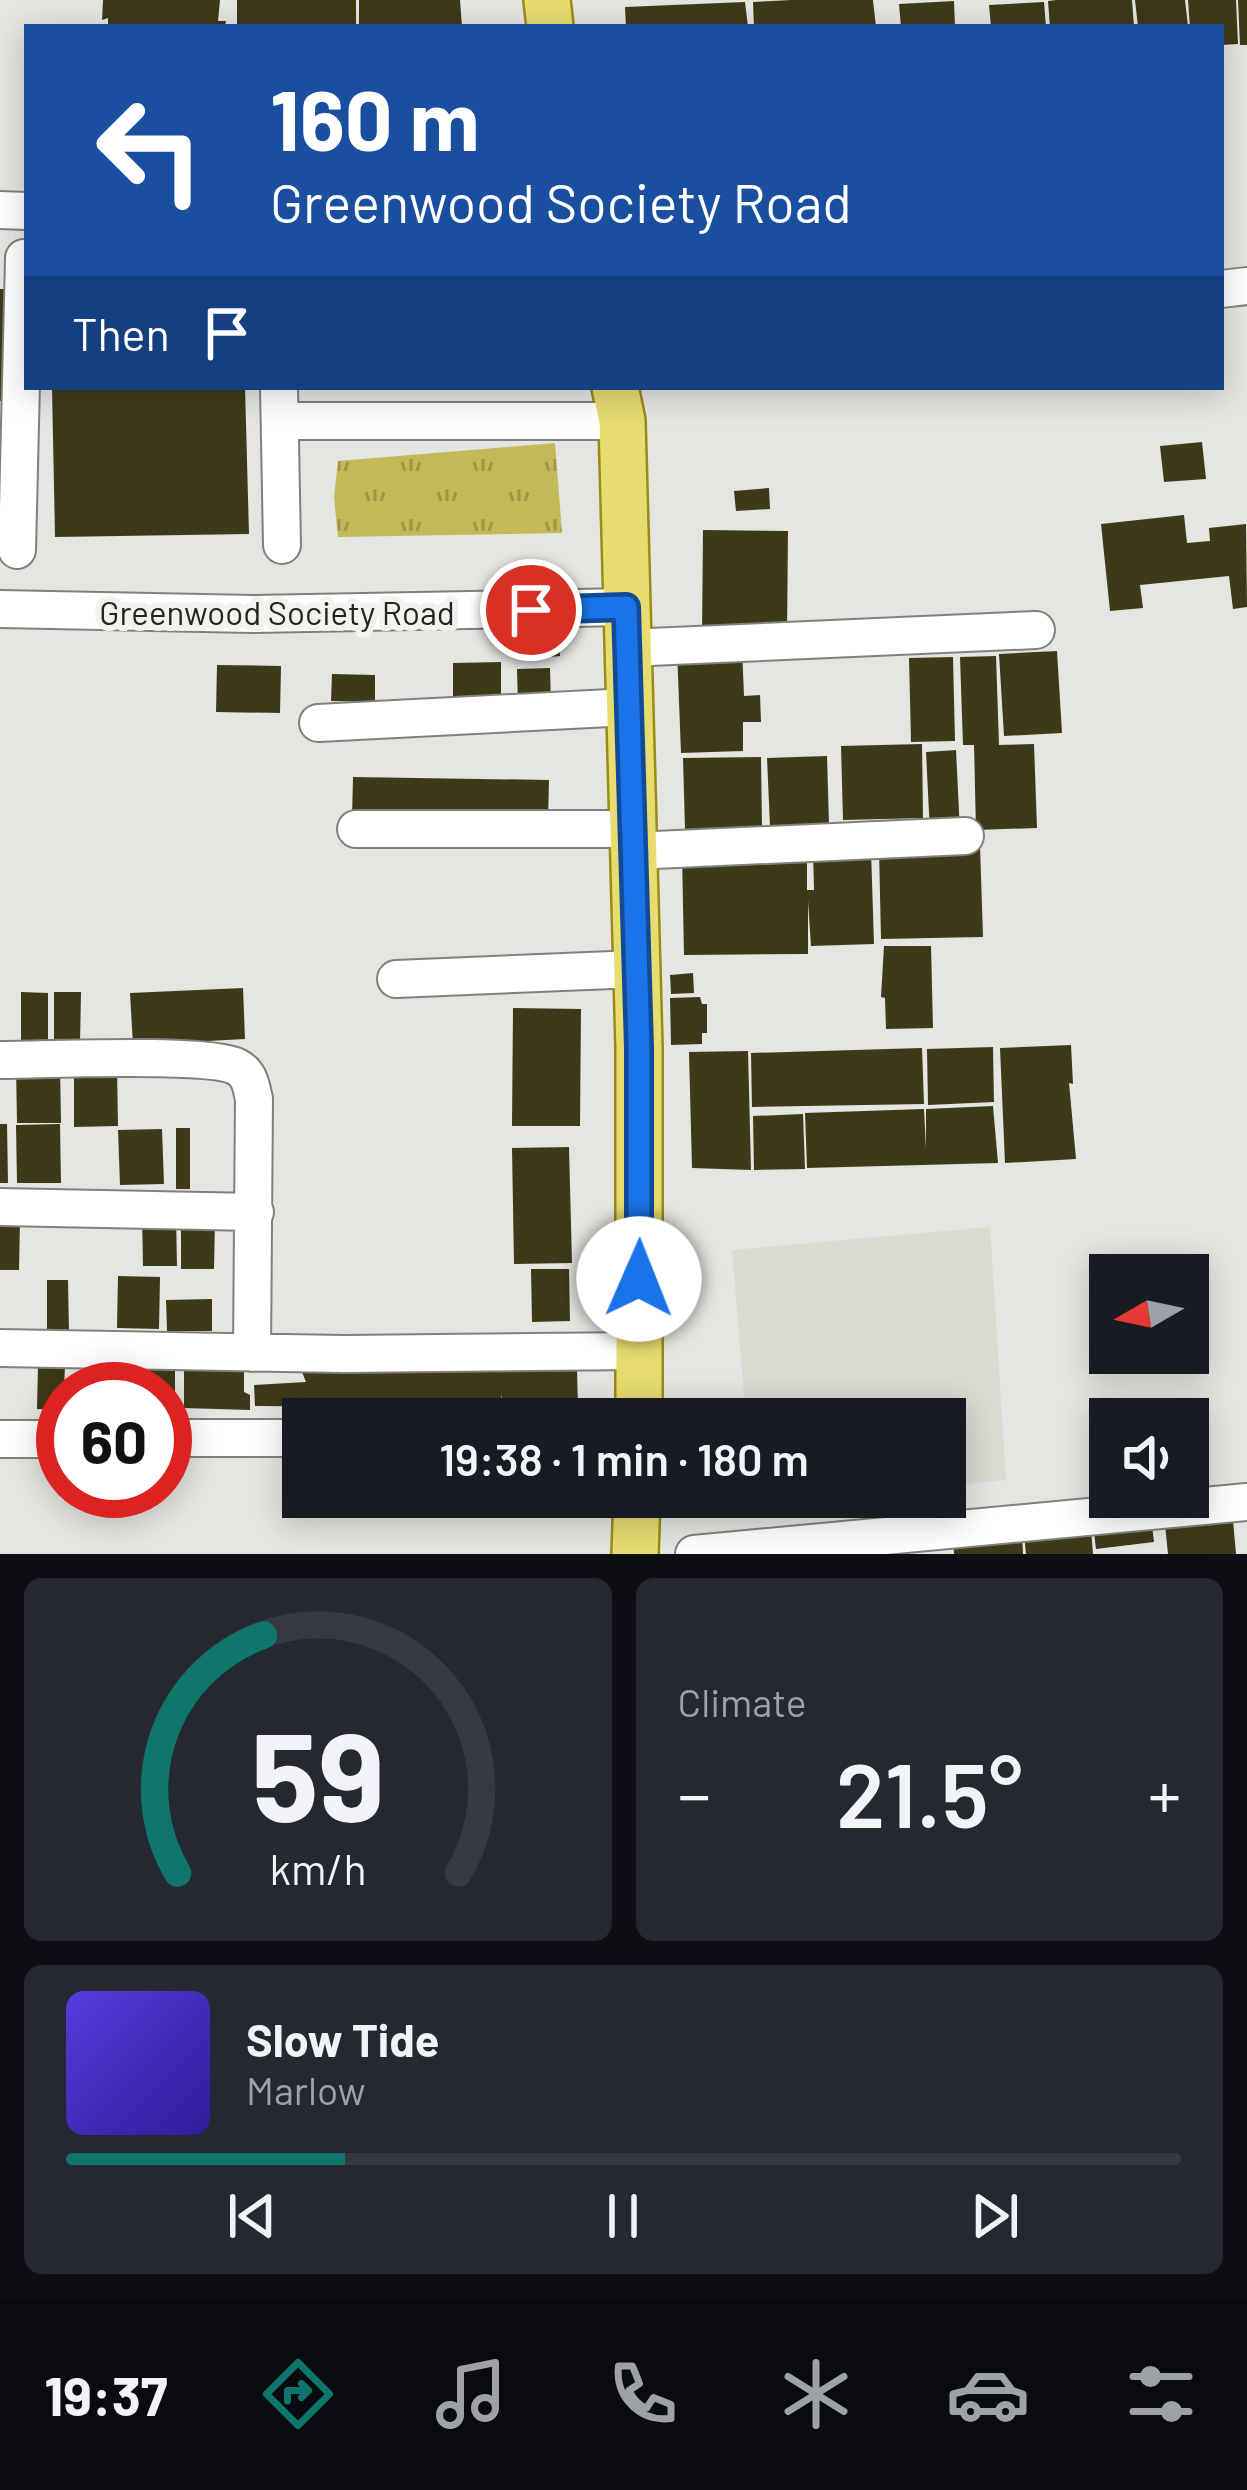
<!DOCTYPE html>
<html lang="en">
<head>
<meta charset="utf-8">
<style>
	:root { --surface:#171b24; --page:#242831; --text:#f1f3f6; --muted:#9ea1a6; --line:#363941; --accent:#0f766e }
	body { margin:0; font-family:Barlow,sans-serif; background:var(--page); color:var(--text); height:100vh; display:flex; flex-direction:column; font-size:45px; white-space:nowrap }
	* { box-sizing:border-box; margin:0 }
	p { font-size:39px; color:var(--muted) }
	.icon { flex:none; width:66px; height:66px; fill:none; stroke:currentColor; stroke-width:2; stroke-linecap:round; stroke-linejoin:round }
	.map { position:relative; height:1554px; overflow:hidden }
	.drawer { display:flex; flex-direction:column; gap:24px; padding:24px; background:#0d0f14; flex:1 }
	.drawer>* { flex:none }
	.banner { position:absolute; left:24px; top:24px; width:1200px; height:366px; border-radius:0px; box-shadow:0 6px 30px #0003; background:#1a4fa0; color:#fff; overflow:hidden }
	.needle { width:78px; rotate:261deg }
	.buttons { position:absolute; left:1089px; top:1254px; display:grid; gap:24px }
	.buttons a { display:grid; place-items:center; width:120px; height:120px; border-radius:0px; background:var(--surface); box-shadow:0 6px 30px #0003; font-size:60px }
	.speed { position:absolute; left:36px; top:1362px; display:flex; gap:24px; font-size:60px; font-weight:700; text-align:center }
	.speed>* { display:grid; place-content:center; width:156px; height:156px; border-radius:50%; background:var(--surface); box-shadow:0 6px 30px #0003; line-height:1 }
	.speed .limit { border:18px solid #d22; background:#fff; color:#111 }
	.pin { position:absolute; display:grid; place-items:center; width:102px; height:102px; color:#fff; margin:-51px; border:6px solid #fff; border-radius:50%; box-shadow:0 3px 12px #0007 }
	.me { position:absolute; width:132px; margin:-66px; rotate:1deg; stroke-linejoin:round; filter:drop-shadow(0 0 9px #0008) }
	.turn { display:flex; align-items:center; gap:42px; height:252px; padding:0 48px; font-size:54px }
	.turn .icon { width:156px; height:156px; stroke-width:2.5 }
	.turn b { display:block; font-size:84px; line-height:102px }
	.then { display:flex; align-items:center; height:114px; padding:0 48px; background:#0003; gap:24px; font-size:45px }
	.big { font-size:90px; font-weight:600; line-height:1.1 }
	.drawer .widget { flex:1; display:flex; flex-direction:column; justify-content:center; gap:18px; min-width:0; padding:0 42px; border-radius:18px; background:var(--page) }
	.drawer .dial { align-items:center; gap:0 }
	.dial svg { height:312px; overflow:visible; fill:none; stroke:var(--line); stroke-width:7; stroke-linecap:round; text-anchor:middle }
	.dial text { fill:var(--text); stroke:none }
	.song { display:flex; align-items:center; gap:36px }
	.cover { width:144px; height:144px; border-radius:18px; background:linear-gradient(135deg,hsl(250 70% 55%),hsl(250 70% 35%)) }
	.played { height:12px; border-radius:6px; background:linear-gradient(90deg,var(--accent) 25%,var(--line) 25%) }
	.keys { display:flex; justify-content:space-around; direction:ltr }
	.heat { display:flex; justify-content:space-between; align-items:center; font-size:66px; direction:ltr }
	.drawer .tiles { flex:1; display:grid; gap:24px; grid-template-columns:1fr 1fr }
	.widget:last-child { grid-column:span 2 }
	.trip { position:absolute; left:282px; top:1398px; width:684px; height:120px; border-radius:0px; background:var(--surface); box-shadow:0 6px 30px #0003; font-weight:600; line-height:120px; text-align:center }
	.tab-bar { display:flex; height:192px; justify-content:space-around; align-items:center; background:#090b0e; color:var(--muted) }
	.tab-bar .icon { width:84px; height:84px }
	.tab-bar .selected { color:var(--accent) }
	.tab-bar b { font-size:54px; color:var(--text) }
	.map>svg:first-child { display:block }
	.built { fill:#dcdbd0 }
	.grass { fill:url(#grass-tufts) }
	.building { fill:#3d3a19 }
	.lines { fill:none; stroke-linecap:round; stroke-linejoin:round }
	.minor-casing { stroke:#80807c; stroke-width:40 }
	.major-casing { stroke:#988c17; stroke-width:50 }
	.minor { stroke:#fff; stroke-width:36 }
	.major { stroke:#e7dc70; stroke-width:45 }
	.route-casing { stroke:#114b97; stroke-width:30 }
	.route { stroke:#1a73e8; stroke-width:21 }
	.labels { text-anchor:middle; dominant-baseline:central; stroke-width:12; stroke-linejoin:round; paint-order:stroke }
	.street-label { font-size:33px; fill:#232322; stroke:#f2f2ee }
</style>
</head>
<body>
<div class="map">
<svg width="1247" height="1554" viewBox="0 0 1247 1554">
	<defs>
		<pattern id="grass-tufts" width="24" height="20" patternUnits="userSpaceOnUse" patternTransform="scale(3)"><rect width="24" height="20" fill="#c4b959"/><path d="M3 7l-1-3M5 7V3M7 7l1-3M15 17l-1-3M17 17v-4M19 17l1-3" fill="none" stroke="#9f9649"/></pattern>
	</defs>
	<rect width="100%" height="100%" fill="#e5e5e1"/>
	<path class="built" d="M990,1227L1006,1480L945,1486V1419H746L732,1250Z"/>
	<path class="grass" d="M555,443L562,533L338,537L334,497L338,461Z"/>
	<path class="building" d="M103,0H220L218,21H226L225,27H108V18L102,20Z
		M237,0H356V27H237Z
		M359,0H460L462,27H359Z
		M791,0H873L876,27H754L753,2Z
		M1056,0H1132L1134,27H1050L1048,1Z
		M1135,0H1185L1188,27H1138Z
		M1188,0H1236L1238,44L1221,45V27H1190Z
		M1238,0H1247V45H1240Z
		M954,1L955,27H901L899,4Z
		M745,2L748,27H626L625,7Z
		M1044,2L1046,27H991L989,5Z
		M0,289H6L4,401H0Z
		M52,387H245L249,534L55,537Z
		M1202,442L1206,479L1164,482L1160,446Z
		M769,488L770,509L736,511L734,491Z
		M1184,515L1187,543L1210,541L1209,528L1246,524L1247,607L1233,609L1229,576L1140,585L1143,608L1110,611L1101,524Z
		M703,530L788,531L787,633L702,632Z
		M557,615L560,656L539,658L535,616Z
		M742,648L744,696L760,695L761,722H743V751L681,753L677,650Z
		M1057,651L1062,733L1004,736L999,654Z
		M996,656L999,745L1034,744L1037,828L976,830L974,745H963L960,657Z
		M953,657L955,741L911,742L909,658Z
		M501,662V700H453V663Z
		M217,665L281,666L280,713L216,712Z
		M550,668L551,705L518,706L517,669Z
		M332,674L375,675V702L331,701Z
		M922,744L923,818L843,820L841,746Z
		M956,750L960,832L930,833L926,752Z
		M827,756L829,824L770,826L767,758Z
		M761,757L762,827L685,829L683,758Z
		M353,777L549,780L548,821L352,818Z
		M980,846L983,937L881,939L879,849Z
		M871,850L874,944L811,946L808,901V954L684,955L682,853L807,851V890H814L813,851Z
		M884,946H931L933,1028L886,1029L885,998L881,997Z
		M693,973L694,993L671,994L670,975Z
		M243,988L245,1039L133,1045L130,993Z
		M21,992L48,993V1045L21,1044Z
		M54,992H81L80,1044L54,1045Z
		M700,997L702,1004H707V1033H702V1044L671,1045L670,998Z
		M513,1008L581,1009L580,1126H512Z
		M1071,1045L1073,1084L1069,1083L1076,1159L1005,1163L1000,1048Z
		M993,1047L994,1102L928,1105L927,1049Z
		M922,1048L924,1104L752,1107L751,1053Z
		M748,1051L751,1170L692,1168L689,1052Z
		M16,1065H60L61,1123H17Z
		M117,1068L118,1126L74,1127V1069Z
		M993,1106L998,1163L807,1168L805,1113L924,1109L926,1149V1109Z
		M803,1114L805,1169L754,1170L753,1116Z
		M0,1124H7L8,1183H0Z
		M60,1124L61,1183H17L16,1125Z
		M176,1128H190V1189H176Z
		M162,1129L164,1184L120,1185L118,1130Z
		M569,1147L572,1263L514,1264L512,1148Z
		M142,1215H176L177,1266H143Z
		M181,1218H215L214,1269H181Z
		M0,1220H20L19,1270H0Z
		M531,1269H569L570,1321L532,1322Z
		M118,1276L160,1277L159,1329L117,1328Z
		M47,1280H68L69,1332H47Z
		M212,1299V1331H167L166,1300Z
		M118,1357V1389H89V1358Z
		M244,1358V1392L250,1395V1410L184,1408V1363Z
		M148,1361H175V1405H165V1389H148Z
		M38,1365L65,1366L63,1410L37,1409Z
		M577,1369L578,1409L502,1411V1394L500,1408L255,1406L254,1385L306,1382L302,1372Z
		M1232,1509L1236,1554H1168L1164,1515Z
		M1151,1517L1154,1542L1096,1549L1093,1524Z
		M1091,1529L1093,1554H1026L1024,1534Z
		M1022,1532L1023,1554H954L953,1537Z"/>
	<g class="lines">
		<g class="minor-casing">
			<path id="minor" d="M0,210L27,211
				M1221,289L1247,286
				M279,387L282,545
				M280,421H622
				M17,550L24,258
				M0,609L253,614L626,607
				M627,648L1036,630
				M318,723L629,707
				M356,829H633
				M633,851L965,836
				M396,979L637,969
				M0,1060C42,1060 209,1052 237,1067C250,1074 251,1086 254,1099L252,1353
				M0,1207L255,1212
				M0,1348L344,1354L638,1351
				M165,1438H303
				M0,1439H63
				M694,1554L1247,1502"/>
		</g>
		<g class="major-casing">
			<path id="major" d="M547,0L550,27
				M615,387L622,421L639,1048V1419
				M635,1554L637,1497"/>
		</g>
		<use href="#minor" class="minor"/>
		<use href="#major" class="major"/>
	</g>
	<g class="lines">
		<g class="route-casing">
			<path id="route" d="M531,610L626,607L639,1048V1279"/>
		</g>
		<use href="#route" class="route"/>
	</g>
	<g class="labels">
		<g class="street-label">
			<text x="277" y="612">Greenwood Society Road</text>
		</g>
	</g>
</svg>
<div class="buttons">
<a><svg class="needle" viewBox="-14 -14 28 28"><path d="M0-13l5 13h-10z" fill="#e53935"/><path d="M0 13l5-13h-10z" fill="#9ea1a6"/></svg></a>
<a><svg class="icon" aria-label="sound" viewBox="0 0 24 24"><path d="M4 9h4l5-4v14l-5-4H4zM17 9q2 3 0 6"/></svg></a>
</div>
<div class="speed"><div class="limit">60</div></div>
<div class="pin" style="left:531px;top:610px;background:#d93025"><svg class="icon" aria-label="arrive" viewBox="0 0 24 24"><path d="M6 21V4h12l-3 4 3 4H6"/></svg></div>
<svg class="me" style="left:639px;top:1279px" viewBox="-20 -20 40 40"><circle r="19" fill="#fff"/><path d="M0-13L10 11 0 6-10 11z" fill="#1a73e8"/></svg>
<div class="trip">19:38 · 1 min · 180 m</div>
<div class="banner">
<div class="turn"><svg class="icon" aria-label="left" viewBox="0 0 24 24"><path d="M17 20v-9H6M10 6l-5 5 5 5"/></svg><div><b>160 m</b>Greenwood Society Road</div></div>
<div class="then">Then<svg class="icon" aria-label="arrive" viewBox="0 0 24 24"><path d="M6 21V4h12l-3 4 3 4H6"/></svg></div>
</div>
</div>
<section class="drawer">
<div class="tiles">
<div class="widget dial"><svg viewBox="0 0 100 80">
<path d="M14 69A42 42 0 1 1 86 69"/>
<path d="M14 69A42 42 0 0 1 36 8" stroke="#0f766e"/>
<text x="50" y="56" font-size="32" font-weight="700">59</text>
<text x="50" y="72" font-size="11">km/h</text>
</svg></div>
<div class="widget"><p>Climate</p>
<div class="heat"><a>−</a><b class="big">21.5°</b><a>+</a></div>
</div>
<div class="widget">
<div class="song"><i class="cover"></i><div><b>Slow Tide</b><p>Marlow</p></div></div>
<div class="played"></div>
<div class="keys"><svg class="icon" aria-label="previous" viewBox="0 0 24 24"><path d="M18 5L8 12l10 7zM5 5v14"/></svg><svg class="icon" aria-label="pause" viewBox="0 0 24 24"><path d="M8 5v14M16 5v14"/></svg><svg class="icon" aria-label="next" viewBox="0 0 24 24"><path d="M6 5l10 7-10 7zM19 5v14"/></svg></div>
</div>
</div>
</section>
<nav class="tab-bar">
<b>19:37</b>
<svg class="icon selected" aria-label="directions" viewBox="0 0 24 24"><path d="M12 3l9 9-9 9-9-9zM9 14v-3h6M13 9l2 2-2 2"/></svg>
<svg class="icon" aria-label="music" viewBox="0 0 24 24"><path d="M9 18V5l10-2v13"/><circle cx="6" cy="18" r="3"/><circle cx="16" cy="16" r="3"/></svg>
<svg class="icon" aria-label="phone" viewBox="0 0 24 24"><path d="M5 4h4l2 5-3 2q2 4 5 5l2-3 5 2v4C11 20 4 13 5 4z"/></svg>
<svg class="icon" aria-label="climate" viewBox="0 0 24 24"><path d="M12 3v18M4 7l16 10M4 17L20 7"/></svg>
<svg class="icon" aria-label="car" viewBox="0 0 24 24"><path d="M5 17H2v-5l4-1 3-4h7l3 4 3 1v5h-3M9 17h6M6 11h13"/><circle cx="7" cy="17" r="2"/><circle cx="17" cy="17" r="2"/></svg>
<svg class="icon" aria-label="filters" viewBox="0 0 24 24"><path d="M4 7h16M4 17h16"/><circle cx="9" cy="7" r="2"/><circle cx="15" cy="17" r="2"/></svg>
</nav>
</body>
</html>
